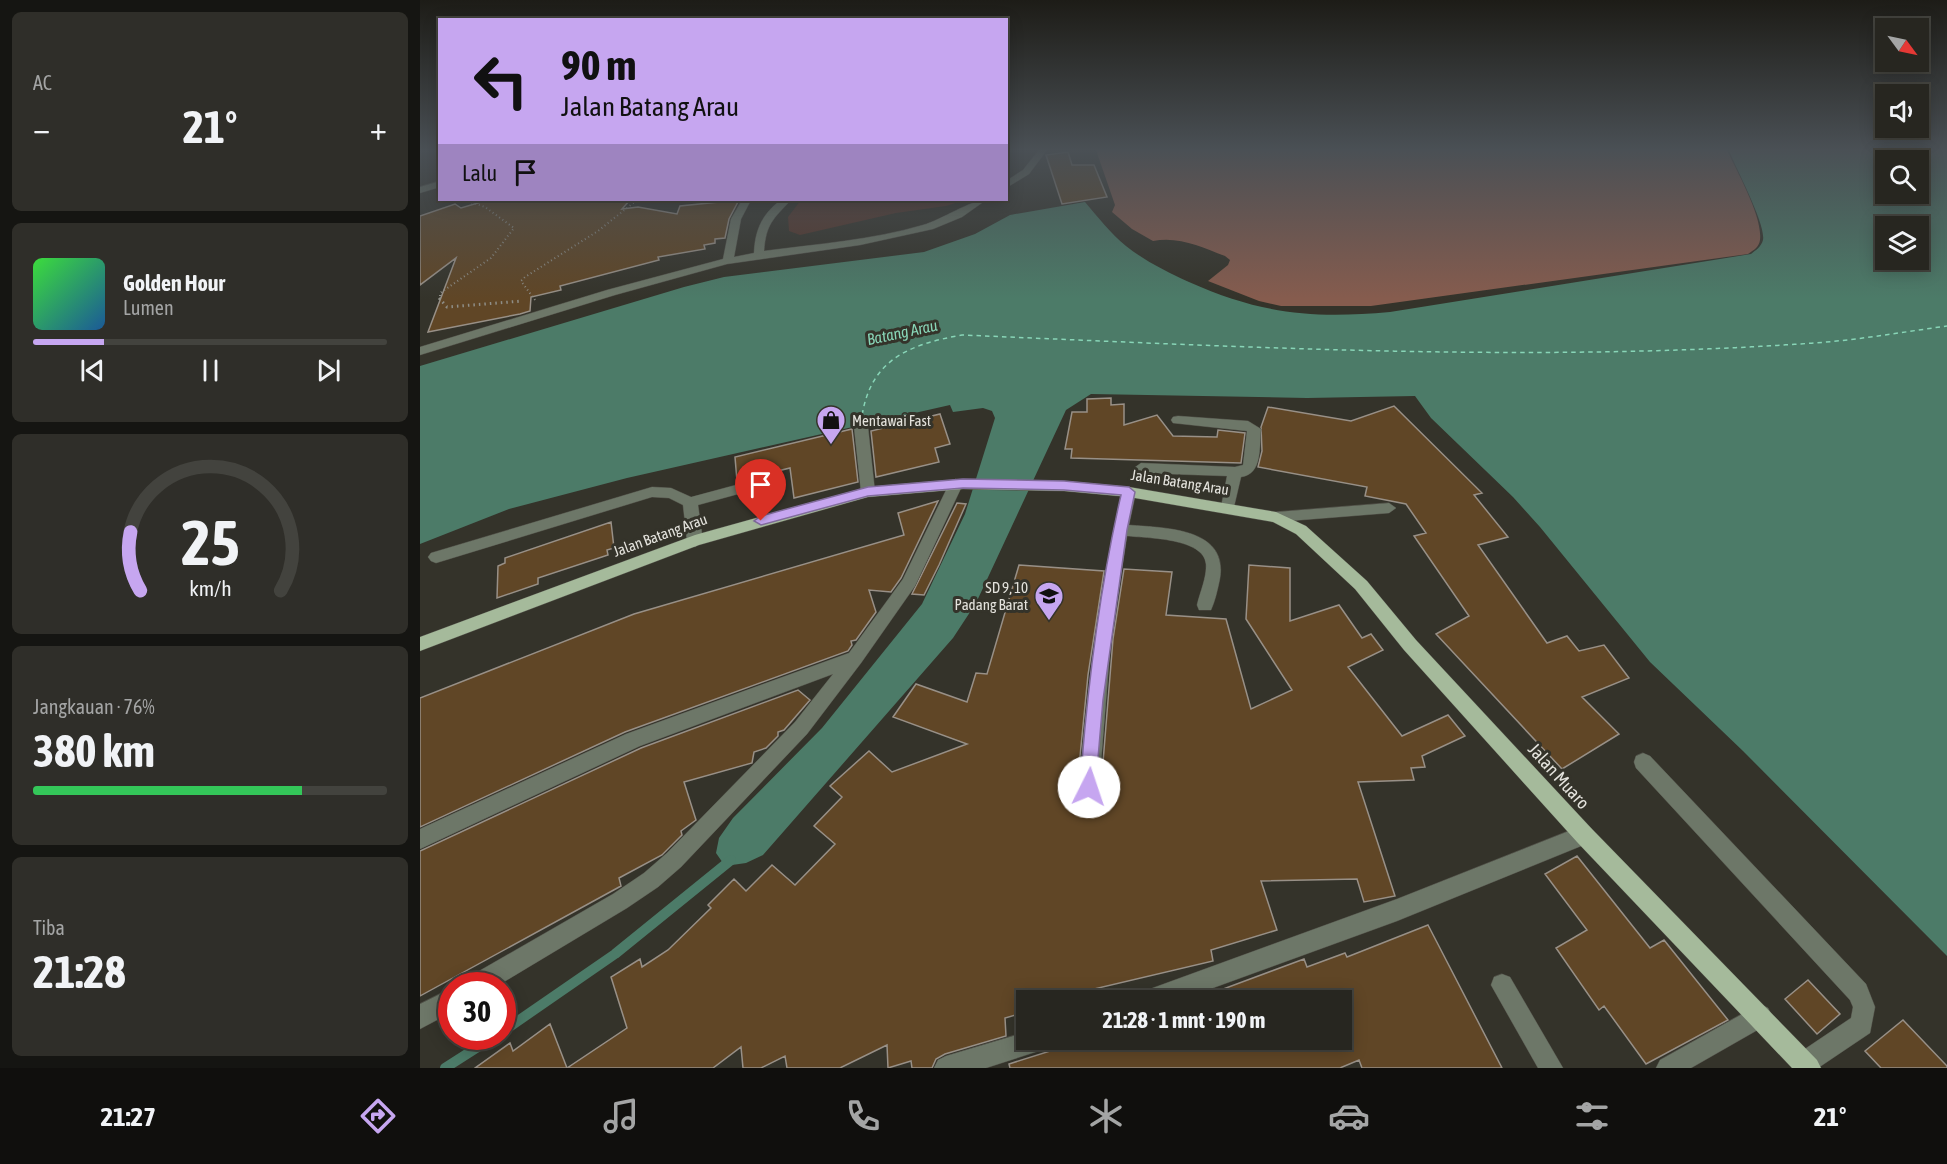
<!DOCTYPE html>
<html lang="id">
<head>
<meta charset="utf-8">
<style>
	:root { --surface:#272620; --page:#2f2e29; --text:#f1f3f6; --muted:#a4a5a5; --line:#43433e; --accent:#c6a6f0 }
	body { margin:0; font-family:"Asap Condensed",sans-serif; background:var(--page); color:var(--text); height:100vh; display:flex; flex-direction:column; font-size:22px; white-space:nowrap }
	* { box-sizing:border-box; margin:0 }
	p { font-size:20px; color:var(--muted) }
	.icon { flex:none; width:33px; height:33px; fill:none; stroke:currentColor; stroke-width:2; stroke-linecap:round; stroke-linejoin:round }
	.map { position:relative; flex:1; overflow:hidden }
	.details { display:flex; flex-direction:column; gap:12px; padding:12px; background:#151512; width:420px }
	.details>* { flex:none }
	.banner { position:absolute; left:18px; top:18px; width:570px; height:183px; border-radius:0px; box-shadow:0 3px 15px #0003,0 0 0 2px var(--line); background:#c6a6f0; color:#111; overflow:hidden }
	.needle { width:39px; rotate:123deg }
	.buttons { position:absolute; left:1455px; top:18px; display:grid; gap:12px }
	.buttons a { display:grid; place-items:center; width:54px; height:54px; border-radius:0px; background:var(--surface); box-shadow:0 3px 15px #0003,0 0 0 2px var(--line); font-size:30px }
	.speed { position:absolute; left:18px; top:972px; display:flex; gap:12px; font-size:30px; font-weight:700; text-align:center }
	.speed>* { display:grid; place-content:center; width:78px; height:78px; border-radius:50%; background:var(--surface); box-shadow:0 3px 15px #0003,0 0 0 2px var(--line); line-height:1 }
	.speed .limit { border:9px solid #d22; background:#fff; color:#111 }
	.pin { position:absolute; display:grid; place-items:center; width:51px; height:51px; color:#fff; margin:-62px -26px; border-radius:50% 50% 50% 0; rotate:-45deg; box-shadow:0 0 6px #0007 }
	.pin .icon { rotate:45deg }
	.me { position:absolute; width:66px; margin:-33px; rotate:4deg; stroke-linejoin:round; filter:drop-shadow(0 0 4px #0008) }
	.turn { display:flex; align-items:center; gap:21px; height:126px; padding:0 24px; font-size:27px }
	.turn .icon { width:78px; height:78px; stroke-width:2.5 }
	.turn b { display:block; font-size:42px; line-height:51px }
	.then { display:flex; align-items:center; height:57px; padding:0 24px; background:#0003; gap:12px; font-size:22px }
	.big { font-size:45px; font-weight:700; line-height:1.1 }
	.details .widget { flex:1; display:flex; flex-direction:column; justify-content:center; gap:9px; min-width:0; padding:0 21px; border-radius:9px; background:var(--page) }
	.details .dial { align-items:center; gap:0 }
	.dial svg { height:156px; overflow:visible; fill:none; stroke:var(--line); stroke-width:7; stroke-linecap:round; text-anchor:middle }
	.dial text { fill:var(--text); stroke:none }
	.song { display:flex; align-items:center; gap:18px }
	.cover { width:72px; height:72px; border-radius:9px; background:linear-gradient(135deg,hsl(120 70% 55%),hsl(210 70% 35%)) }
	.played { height:6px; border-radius:3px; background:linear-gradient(90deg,var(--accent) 20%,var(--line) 20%) }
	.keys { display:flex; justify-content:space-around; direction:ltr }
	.heat { display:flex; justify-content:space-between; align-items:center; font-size:33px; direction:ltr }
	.charge { height:9px; border-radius:4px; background:linear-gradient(90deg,#34c759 76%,var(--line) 0) }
	.trip { position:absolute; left:596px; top:990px; width:336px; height:60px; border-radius:0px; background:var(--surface); box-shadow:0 3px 15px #0003,0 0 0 2px var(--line); font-weight:700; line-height:60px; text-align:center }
	.tabs { display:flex; height:96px; justify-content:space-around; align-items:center; background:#100f0d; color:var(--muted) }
	.tabs .icon { width:42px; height:42px }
	.tabs .current { color:var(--accent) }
	.tabs b { font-size:27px; color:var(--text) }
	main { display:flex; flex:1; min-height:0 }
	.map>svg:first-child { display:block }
	.green { fill:#56362b }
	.forest { fill:#865c4e }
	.water { fill:#4c7b68; fill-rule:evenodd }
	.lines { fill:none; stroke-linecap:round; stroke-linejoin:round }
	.stream { stroke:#4c7b68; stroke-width:10 }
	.ferry { stroke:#88d5b7; stroke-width:1.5; stroke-dasharray:4.5 4; stroke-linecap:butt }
	.building { fill:#604626; stroke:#989087; stroke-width:1.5 }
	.minor-casing { stroke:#504f47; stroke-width:1 }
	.major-casing { stroke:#504f47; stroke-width:1 }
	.path-far1 { stroke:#8f8e87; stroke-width:2; stroke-dasharray:1 3; stroke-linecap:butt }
	.path { stroke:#8f8e87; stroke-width:3; stroke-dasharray:1.5 4; stroke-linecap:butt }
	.minor { fill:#6d7768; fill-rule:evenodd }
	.major { fill:#a5ba9b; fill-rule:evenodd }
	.route { fill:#c6a6f0; stroke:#816c9c; stroke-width:1.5 }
	.labels { text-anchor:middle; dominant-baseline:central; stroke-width:6; stroke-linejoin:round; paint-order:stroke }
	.poi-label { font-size:15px; fill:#e4e3dd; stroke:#34332a; text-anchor:start }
	.street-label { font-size:15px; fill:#e4e3dd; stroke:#34332a }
	.water-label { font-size:16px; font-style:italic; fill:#88d5b7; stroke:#34332a }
	.near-street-label { font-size:18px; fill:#e4e3dd; stroke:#34332a }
</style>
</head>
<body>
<main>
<section class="details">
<div class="widget"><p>AC</p>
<div class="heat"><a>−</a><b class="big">21°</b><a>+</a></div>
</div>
<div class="widget">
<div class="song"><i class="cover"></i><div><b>Golden Hour</b><p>Lumen</p></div></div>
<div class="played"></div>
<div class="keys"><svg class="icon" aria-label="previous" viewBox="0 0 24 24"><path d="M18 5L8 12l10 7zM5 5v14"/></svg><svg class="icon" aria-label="pause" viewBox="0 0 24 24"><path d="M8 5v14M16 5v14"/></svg><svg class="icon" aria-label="next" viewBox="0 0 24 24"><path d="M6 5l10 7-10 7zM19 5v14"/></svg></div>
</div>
<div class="widget dial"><svg viewBox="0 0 100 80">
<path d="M14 69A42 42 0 1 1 86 69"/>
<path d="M14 69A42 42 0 0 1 9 39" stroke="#c6a6f0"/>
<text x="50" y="56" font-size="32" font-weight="700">25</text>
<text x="50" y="72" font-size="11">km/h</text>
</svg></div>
<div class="widget"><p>Jangkauan · 76%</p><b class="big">380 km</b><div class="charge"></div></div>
<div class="widget"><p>Tiba</p><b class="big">21:28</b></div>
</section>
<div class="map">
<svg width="1527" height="1068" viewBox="0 0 1527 1068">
	<rect width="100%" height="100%" fill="#34332a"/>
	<path class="green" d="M381,200H545L526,206L476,213L380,235L369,231L368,217Z"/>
	<path class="forest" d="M676,150H1307C1317,172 1343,217 1340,240C1339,247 1334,250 1328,254L951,306H861L839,301L788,281L808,265L810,260L805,256C781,247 759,236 733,241L712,229L692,212L695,205Z"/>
	<path class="water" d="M1309,150H1527V956L1323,751L1230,662L1120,527L1093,497L1011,418L995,396L887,398L671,394L646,410L556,603L533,638L343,855L326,863L305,866L296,853L299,838L313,818L402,728L502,604L545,514L575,418L572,411L563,408L533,412L530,405L207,478L89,509L0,544V366L264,287L304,277L504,252L555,234L590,215L665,202C678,217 690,233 706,246C725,261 747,272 769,282C841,314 892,319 970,312L1331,254C1336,250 1341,247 1343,240C1346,224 1316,169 1309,150ZM1466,160H1498V194H1466ZM1466,226H1498V260H1466Z"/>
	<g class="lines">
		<path class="stream" d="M82,1032L195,954L311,860
			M25,1068L75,1036"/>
		<path class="ferry" d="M441,423C448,361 486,345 542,335C826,347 1111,363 1394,343C1438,340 1483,332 1527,326"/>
	</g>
	<path class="building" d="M648,152L652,165H674L687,197L642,204L626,155Z
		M68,200H210L202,209L218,207L257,214L260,206L319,200L309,219L305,238L295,239V243L284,245L285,249L238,257L239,260L140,286L141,290L111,297L110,311L100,314L8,332L36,258L0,285V216L35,204L41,208Z
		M691,398V405L704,404V425L737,415L753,436L797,437L798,430L825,433L821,463L651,458L652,449H645L652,412H667V399Z
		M974,406L1062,493L1054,495L1088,537L1058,545L1127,643L1147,636L1159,651L1184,645L1209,678L1162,697L1199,734L1142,769L1016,634L1049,616L994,536L1006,533L986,504L945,496L947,487L838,467L842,451L841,427L848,407L931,421Z
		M520,414L530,444L515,448L519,462L456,477L451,431Z
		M432,429L438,482L374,498L370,468L317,481L315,457Z
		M518,501L481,578L471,592L449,590L456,612L436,640L431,641L432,645L428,651L205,732L0,827V698L214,614L484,535L478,513Z
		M537,503L546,504L519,565L504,595L492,594Z
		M191,522L194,548L187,550L188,555L118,578V584L77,598L78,566L85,563V558Z
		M599,565L684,571L668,675L657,787L660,794L668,798L677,795L681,787L693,639L704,569L752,572L746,615L806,619L831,709L872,690L826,619L829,565L870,568V621L919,605L942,638L951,634L963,650L928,667L982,736L1028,715L1045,736L1002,756L1005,767L991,768L994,780L938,782L975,896L944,902L937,879L841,881L857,930L791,950L793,961L640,997L641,1000H606V1012L585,1018L586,1036L525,1054L516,1059L512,1068H492L491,1061L468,1068L467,1045L420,1068H367L365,1056L341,1068H323L321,1047L293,1068H55L90,1043L93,1051L130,1024L147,1068L207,1028L191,977L220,959L222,967L248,950L291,908L288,905L314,879L326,891L352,865L375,885L415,844L394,826L422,797L410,786L449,751L472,772L547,744L473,717L496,684L547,702L556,673L567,674Z
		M378,690L390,700L364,730L358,732V736L346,748L334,752L332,763L264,782L276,820L261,831L262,835L242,855L199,878L201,886L0,996V851L221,748Z
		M1157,856L1230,948L1244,940L1308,1020L1226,1064L1184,1006L1179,1010L1136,948L1167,930L1125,874Z
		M1008,925L1082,1068H942L939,1060L920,1068H590L589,1064L665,1040H921V1000H779V998L884,959L887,967L925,953L927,957Z
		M1388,980L1420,1014L1397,1034L1365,999Z
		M1483,1020L1527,1066V1068H1461L1445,1051Z"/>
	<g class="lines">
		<g class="minor-casing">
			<path id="minor" d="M619,150H627L609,174L586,188V181L603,170Z
				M20,181V187L0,193V187Z
				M322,200H331L321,219L314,257L334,253C335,230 342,214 361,200H371C353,219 346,224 344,251C397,244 452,240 503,225C521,220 553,199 566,200L542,217L513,229L440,245L307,264L195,295L0,355V347L187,290L303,259L311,219Z
				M758,416L828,421L841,429C839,446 843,474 821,477L813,511L808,512L801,507L807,476L721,473L714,468L721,463L815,467L823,465L827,431L753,423L751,420L753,417Z
				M441,423L448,427L455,492L448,497L441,492L434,427Z
				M346,477L351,479L353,482L351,485L278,505L283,541L275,547L267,541L263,505L249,498L232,497L16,563L11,561L8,557L11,553L232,487L251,488L271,497Z
				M536,479L543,484L495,586L441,663L387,734L261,867L238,887L207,908L77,986H44L47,978L193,894L224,873L247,853L375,722L413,674L220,746L0,849V829L206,734L429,653L483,579L529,484Z
				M709,487L716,492L709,525C747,528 812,528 799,583C797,592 795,601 791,610H779L777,605C780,592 787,577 786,564C784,538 727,538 707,536L691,639L679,787L676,793L669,796L662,793L659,787C667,687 680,589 702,492Z
				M969,503L976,508L969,513L856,522L849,517L856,512Z
				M1223,753L1230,756L1446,984L1455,1007L1450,1033L1398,1068H1374L1372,1063L1376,1055L1431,1018L1433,1007L1430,1000L1216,768L1214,762L1216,756Z
				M1164,825L1171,828L1174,835L1171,842L977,921L760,1000H719L722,992L730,989L977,899Z
				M1082,974L1090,977L1143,1068H1118L1071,985L1074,977Z
				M32,988V1012L0,1029V1004Z
				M1340,1004L1348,1008L1352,1016L1348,1024L1271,1068H1236L1240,1060Z
				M606,1032V1040H632L628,1048L566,1068H514L518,1060L526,1056Z"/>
		</g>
		<g class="major-casing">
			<path id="major" d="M543,479L644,481L709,487L856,512L886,526L947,581L996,640L1171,828L1397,1060L1401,1068H1372L1157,842L984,650L935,589L876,534L853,522L709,497L644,491L543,489L448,497L279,545L0,651V637L275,535L448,487Z"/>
		</g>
		<path class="path-far1" d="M20,300V293L71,258L94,228L65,207L45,200
			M115,300L101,281L105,277L178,231L217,200"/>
		<path class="path" d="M19,298L27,307L102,301"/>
		<use href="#minor" class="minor"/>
		<use href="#major" class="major"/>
	</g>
	<linearGradient id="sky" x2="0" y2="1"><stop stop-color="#1d1c17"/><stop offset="0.5" stop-color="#4a5055"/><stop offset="1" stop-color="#4a5055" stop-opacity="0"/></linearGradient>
	<rect width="1527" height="299" fill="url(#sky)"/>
	<path class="route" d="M543,479L644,481L709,487L715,492L707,530L683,700L675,793L669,795L663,793L660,787C667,690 679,591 701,495L644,490L543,488L448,496L341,525L334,521L341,516L448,487Z"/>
	<defs>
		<g id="shop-pin" transform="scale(1.5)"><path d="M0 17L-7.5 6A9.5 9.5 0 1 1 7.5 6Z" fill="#c6a6f0" stroke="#34332a"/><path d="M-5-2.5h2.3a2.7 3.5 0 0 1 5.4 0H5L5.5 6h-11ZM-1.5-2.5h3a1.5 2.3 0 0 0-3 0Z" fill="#111"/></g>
		<g id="school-pin" transform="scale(1.5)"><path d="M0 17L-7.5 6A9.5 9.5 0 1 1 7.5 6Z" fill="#c6a6f0" stroke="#34332a"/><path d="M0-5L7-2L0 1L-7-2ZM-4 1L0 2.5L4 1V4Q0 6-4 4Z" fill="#111"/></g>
	</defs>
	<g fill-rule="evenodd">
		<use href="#shop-pin" x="411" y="420"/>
		<use href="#school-pin" x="629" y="596"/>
	</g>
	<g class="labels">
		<g class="poi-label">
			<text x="432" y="420">Mentawai Fast</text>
			<text x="608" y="587" text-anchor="end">SD 9, 10<tspan x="608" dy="17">Padang Barat</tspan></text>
		</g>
		<g class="street-label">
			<text transform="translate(760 482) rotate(9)">Jalan Batang Arau</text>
			<text transform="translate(240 535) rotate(-20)">Jalan Batang Arau</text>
		</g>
		<g class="water-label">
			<text transform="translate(482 332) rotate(-12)">Batang Arau</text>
		</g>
		<g class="near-street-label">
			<text transform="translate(1139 776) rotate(48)">Jalan Muaro</text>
		</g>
	</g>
</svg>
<div class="buttons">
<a><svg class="needle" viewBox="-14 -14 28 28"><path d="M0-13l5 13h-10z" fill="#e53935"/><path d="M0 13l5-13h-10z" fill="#a4a5a5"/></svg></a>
<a><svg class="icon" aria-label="sound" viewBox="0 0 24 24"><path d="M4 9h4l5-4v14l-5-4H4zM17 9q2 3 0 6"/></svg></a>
<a><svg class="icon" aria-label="search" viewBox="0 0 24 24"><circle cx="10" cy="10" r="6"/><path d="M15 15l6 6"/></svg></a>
<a><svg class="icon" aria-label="layers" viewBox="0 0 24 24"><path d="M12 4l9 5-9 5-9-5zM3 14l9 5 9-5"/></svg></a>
</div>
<div class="speed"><div class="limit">30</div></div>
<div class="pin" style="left:341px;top:521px;background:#d93025"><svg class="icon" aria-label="arrive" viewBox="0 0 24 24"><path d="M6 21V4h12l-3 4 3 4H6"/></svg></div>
<svg class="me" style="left:669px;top:787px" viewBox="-20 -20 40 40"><circle r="19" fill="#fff"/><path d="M0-13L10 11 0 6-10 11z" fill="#c6a6f0"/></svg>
<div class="trip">21:28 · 1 mnt · 190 m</div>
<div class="banner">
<div class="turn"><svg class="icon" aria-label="left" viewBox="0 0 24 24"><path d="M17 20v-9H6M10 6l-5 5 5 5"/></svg><div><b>90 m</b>Jalan Batang Arau</div></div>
<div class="then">Lalu<svg class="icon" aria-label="arrive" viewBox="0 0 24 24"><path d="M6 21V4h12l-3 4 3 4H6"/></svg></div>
</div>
</div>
</main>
<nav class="tabs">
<b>21:27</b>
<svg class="icon current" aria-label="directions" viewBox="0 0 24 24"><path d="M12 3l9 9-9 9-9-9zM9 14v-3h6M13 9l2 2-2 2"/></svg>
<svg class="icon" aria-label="music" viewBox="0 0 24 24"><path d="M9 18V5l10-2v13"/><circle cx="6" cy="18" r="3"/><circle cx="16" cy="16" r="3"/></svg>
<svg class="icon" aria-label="phone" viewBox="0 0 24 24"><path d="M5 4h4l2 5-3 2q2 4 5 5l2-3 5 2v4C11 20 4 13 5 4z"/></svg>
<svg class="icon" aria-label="climate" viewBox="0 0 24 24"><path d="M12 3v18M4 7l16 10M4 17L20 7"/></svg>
<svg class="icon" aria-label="car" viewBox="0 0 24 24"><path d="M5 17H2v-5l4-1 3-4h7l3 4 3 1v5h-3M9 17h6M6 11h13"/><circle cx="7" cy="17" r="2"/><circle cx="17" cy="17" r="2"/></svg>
<svg class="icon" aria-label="filters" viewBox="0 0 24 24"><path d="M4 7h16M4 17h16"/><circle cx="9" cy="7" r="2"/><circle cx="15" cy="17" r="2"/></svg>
<b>21°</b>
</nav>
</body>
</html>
